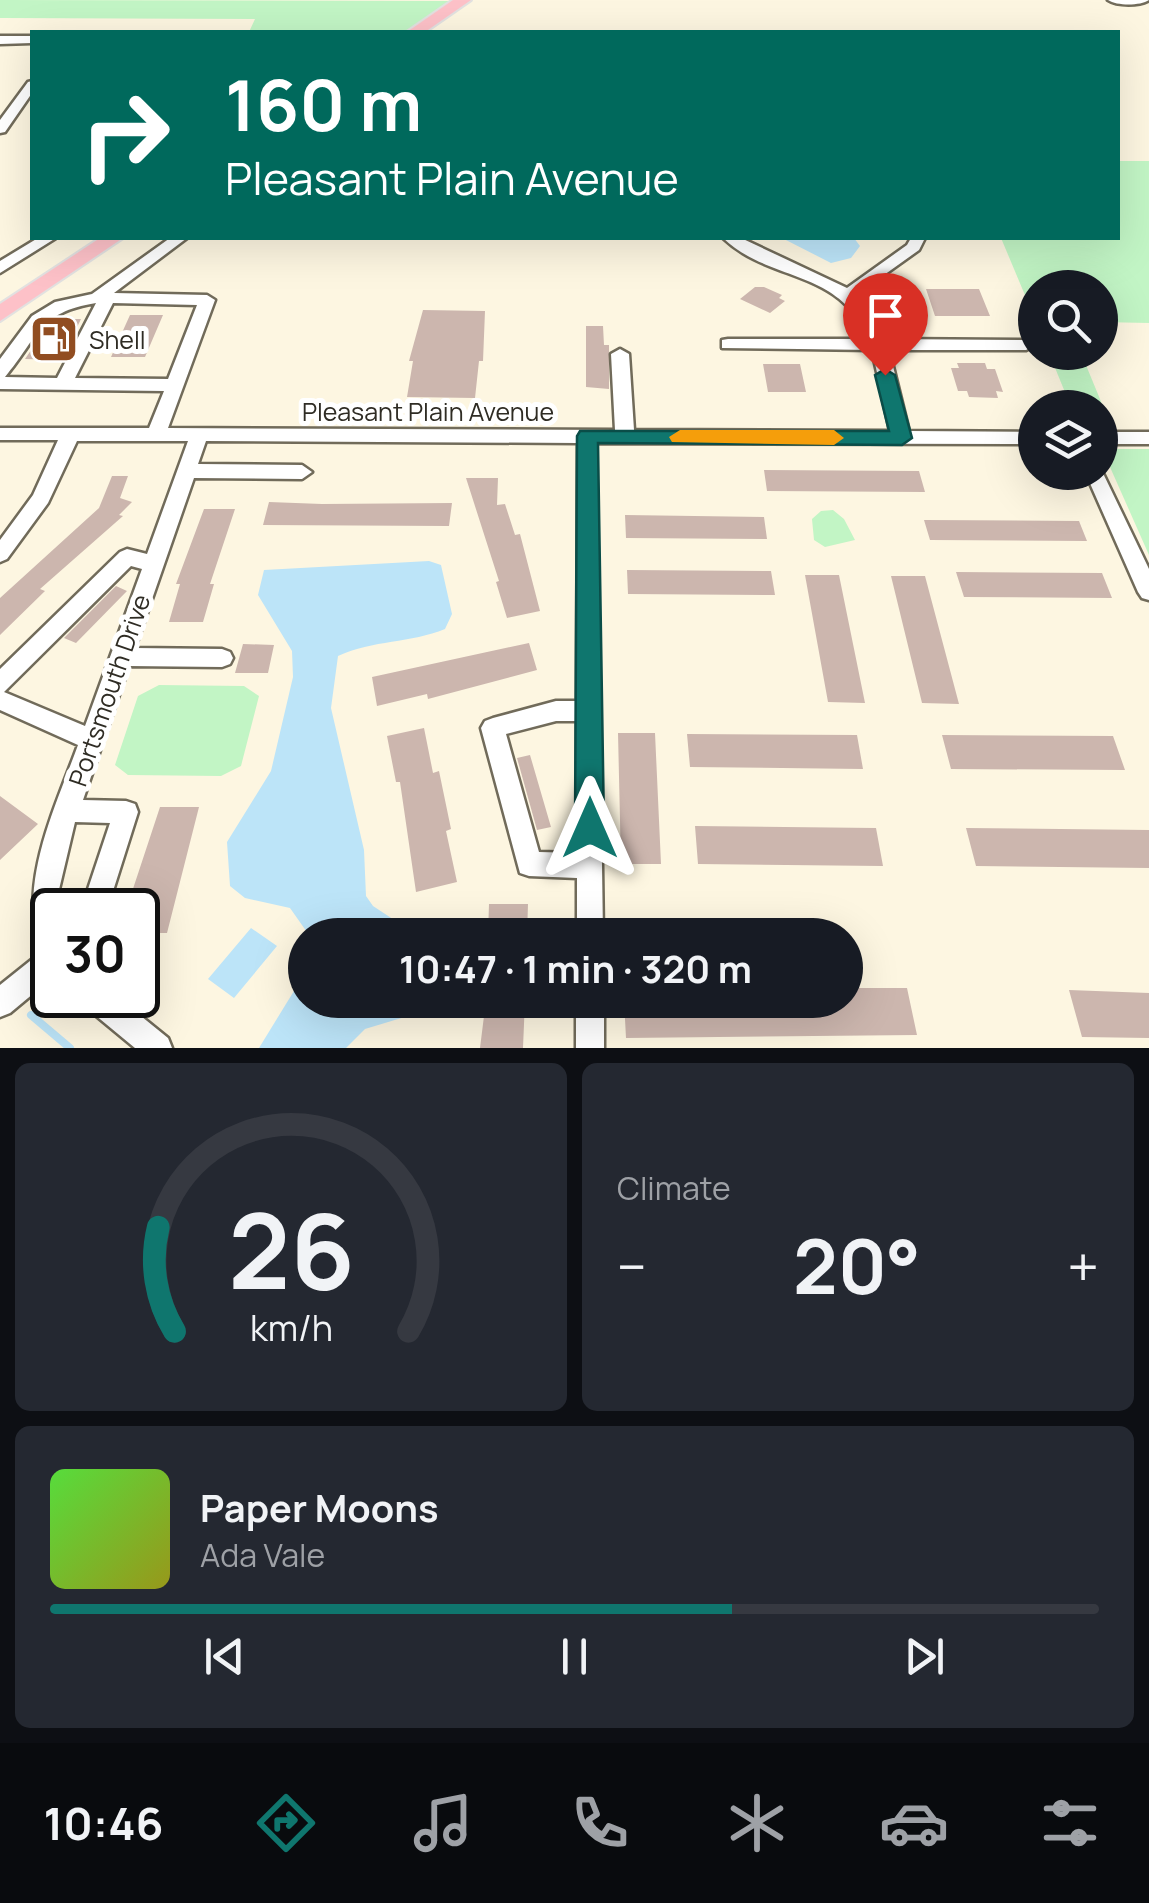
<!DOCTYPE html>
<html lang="en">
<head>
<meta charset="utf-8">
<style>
	:root { --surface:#171b24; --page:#242831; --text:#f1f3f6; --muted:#9ea1a6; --line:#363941; --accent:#0f766e }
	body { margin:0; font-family:Manrope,sans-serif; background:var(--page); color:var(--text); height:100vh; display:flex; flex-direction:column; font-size:38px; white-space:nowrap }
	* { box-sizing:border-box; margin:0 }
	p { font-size:32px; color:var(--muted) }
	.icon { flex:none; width:55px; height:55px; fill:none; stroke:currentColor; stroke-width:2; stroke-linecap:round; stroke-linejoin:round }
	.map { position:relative; height:1048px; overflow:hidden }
	.details { display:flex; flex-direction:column; gap:15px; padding:15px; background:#0d0f14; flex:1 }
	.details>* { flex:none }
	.guide { position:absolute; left:30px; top:30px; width:1090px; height:210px; border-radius:0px; box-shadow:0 10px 40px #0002; background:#00695c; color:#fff; overflow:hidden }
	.tools { position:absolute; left:1018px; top:270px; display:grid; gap:20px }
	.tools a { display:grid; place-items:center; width:100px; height:100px; border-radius:50%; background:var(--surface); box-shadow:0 10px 40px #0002; font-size:50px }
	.speed { position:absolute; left:30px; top:888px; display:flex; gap:20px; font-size:50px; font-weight:700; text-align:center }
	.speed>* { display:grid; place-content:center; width:130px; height:130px; border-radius:50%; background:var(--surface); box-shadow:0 10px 40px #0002; line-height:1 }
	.speed .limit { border:5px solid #111; border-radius:15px; background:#fff; color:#111 }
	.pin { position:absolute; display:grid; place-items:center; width:85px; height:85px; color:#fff; margin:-102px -42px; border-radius:50% 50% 50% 0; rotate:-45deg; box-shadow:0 0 10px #0007 }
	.pin .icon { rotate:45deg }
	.me { position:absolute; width:110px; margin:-55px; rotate:0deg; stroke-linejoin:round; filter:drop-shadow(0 0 8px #0008) }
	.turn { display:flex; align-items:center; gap:35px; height:210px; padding:0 30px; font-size:45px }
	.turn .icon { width:130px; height:130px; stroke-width:2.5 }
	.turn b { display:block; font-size:70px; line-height:85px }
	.big { font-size:75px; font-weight:700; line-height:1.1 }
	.details .tile { flex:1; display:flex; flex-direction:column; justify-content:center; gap:15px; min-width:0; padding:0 35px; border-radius:15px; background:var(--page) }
	.details .dial { align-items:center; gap:0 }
	.dial svg { height:260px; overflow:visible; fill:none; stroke:var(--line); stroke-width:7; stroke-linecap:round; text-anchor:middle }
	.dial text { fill:var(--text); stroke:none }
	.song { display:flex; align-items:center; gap:30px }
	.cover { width:120px; height:120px; border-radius:15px; background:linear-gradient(135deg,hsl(110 70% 55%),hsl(60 70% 35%)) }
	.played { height:10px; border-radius:5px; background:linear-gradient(90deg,var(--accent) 65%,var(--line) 65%) }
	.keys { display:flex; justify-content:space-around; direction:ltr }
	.heat { display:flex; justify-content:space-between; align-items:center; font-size:55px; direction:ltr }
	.details .tiles { flex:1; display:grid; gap:15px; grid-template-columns:1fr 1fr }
	.tile:last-child { grid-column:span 2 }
	.trip { position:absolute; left:288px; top:918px; width:575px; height:100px; border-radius:50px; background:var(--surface); box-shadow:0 10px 40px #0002; font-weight:700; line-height:100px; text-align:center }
	.menu { display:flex; height:160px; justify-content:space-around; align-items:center; background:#090b0e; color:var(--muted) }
	.menu .icon { width:70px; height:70px }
	.menu .on { color:var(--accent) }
	.menu b { font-size:45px; color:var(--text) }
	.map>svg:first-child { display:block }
	.green { fill:#c2f5c5 }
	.water { fill:#bce4f8 }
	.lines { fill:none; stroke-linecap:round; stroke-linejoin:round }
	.stream { stroke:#bce4f8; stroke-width:8 }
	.building { fill:#ccb6ae }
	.minor-casing { stroke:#716b5a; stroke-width:5 }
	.major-casing { stroke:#e2e1e0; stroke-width:4 }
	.minor { fill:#fff; fill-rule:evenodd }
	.major { fill:#fdc1c8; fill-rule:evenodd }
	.route { fill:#0f766e; stroke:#0a4d48; stroke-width:2.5 }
	.slow { fill:#f59e0b }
	.labels { text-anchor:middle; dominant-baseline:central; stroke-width:10; stroke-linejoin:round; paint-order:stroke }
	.poi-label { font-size:25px; fill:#2f2c24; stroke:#fff; text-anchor:start }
	.street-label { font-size:25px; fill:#2f2c24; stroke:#fff }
</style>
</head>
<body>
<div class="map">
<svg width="1149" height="1048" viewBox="0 0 1149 1048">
	<rect width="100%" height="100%" fill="#fdf6e1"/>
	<path class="green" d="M0,0L455,1L407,32H249L255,19L0,18Z
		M1118,161H1149V323L1100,322V288H1035V319L1001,238H1118Z
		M1049,353H1081L1109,421H1100V408L1071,407Z
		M1102,449H1149V555Z
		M833,510L844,519L855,540L825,547L814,540L812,519L821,511Z
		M159,685L244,686L259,696L241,766L221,776L128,775L115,765L138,696Z"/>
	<path class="water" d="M782,238H854L860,246L851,258L831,263Z
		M429,561L441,565L452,614L445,629C411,643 373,640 338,656L331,708L364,850L366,896L373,906L417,935H309L290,908L245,898L230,886L227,842L271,771L293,677L292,651L258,595L264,570Z
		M251,928L277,946L234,998L208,979Z
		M305,973V1000H434L428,1010L365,1029L346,1048H259Z"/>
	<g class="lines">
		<path class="stream" d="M31,1015L70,1048"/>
	</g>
	<path class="building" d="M755,287H764L782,295L779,298L785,301L770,313L740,299Z
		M926,289H979L990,316H935Z
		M423,310L485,311L483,361H479L475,398L407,397L413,361H409Z
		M130,315H163L145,357H111Z
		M59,319H81L61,360L25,359L44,331Z
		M586,326H603L604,345H609V389L586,387Z
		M957,363H985L987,369H995L1003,392L996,391L998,398L969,397L967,391H958L951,368H959Z
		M763,364H800L806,392H768Z
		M764,470L919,471L925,492L767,491Z
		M112,476H128L120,498L132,502L119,515L123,516L40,589L45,591L0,635V598L99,508Z
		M466,478H498L497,505L505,504L515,535L520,534L540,611L507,618L496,582L499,581Z
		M269,502L322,504L452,503L449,526L263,525Z
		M204,509H235L210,584H214L203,622H169L180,584H176Z
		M625,515L764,517L767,539L626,538Z
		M924,520L1079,521L1087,541L930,540Z
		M627,570L771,571L775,595L628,594Z
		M956,572L1102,573L1112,598L964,597Z
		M805,575H839L865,703L828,702Z
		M891,576H925L959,704L922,703Z
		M116,586L127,591L76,643L64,638Z
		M529,643L537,670L428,699L427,694L377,706L372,677Z
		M243,644L274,645L268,673H235Z
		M424,728L433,773L439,771L451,829L446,831L457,882L416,892L400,782H396L387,736Z
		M618,733H655L661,864H621Z
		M687,734L857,735L863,769L690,767Z
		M942,735L1113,736L1125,770L951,769Z
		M530,755L551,827L537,830L517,758Z
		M0,796L38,824L0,860Z
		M160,807H199L167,933H138V910L127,907Z
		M695,826L876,828L883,866L698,864Z
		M966,828L1149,830V868L976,866Z
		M489,904H528L527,935H488Z
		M848,988H907L917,1035L626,1038L624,1000H845Z
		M1069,990L1149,993V1038L1082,1037Z
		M486,1000H525L523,1048H480Z"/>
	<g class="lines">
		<g class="minor-casing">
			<path id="minor" d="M1108,0H1149C1140,6 1117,6 1108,0Z
				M0,36H32V43L0,44Z
				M32,81V93L5,132L0,133V120L28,82Z
				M38,238H56L0,273V261Z
				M170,238H187L114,293L207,295L215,300L168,428L615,430L611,354L620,349L629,354L634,430L890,431L872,350L722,348V340L728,339H868C840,268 770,283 723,238H741L847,288L907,245L911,238H925L919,250L856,295L870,311L885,339L1026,340L1035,345L1026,350H889L909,431L1035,432V444L596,443L603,935H577V878L529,876L520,873L481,728L485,721L493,718L556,701H577L578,443L206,441L198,464L302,465L312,472L302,479L194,478L135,648L222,649L230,652L233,658L230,664L222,667L129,666L83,800L126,801L135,804L138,812L107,910H81L110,823L75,822L57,898L59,910H52V978L10,1013L0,1017V985L40,953C18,882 54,811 78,745L0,710V669L120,552L127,549L147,554L188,441H77L48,503L7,559L0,562V540L33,495L58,440H0V428H149L164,391L0,389V359L32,316L55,302L92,294ZM96,303L57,378L5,377C38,338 38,312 96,303ZM113,303L197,305L168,379L75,378ZM131,566L142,569L85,726L4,692ZM556,721H577V853L539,852L506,734Z
				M1100,432H1149V444H1100Z
				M1100,467L1149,569V600L1142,598L1138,592L1085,472H1100Z
				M79,995H115L168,1038L172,1048H135L83,1005Z
				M576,1000H604V1048H576Z"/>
		</g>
		<g class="major-casing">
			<path id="major" d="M453,0H471L425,32H407Z
				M100,238H123L0,321V304Z"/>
		</g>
		<use href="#minor" class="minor"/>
		<use href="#major" class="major"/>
	</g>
	<path class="route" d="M885,369L895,375L912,438L902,445L598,443L604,828L600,837L590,841L580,837L575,828L577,436L580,431H889L875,375Z"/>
	<path class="slow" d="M680,430H834L844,438L834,445L672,442L669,437Z"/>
	<defs>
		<g id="fuel-square" transform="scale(2.5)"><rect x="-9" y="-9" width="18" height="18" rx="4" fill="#914d21" stroke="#fff"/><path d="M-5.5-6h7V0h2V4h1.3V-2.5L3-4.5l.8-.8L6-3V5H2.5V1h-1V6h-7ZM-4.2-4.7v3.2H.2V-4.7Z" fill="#fff"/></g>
	</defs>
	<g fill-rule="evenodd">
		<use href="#fuel-square" x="54" y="339"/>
	</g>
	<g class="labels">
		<g class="poi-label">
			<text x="89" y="339">Shell</text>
		</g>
		<g class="street-label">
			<text x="428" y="411">Pleasant Plain Avenue</text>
			<text transform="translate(109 690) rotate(-71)">Portsmouth Drive</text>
		</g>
	</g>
</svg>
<div class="tools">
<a><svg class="icon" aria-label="search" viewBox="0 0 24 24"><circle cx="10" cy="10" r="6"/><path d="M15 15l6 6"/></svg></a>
<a><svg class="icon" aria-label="layers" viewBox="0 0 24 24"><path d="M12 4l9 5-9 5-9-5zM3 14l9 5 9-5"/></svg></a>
</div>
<div class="speed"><div class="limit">30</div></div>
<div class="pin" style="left:885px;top:375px;background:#d93025"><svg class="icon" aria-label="arrive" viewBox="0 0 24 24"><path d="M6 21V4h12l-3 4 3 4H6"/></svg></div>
<svg class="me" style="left:590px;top:828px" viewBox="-20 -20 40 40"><path d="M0-17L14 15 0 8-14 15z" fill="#0f766e" stroke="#fff" stroke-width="4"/></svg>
<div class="trip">10:47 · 1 min · 320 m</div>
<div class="guide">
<div class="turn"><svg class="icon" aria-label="right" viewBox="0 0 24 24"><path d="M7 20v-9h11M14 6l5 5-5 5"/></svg><div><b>160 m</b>Pleasant Plain Avenue</div></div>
</div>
</div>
<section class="details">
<div class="tiles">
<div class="tile dial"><svg viewBox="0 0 100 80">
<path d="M14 69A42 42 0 1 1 86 69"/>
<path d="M14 69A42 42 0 0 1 9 37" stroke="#0f766e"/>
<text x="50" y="56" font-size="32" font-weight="700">26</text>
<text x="50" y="72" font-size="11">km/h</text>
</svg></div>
<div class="tile"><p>Climate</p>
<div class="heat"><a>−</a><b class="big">20°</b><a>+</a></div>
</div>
<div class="tile">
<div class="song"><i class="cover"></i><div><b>Paper Moons</b><p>Ada Vale</p></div></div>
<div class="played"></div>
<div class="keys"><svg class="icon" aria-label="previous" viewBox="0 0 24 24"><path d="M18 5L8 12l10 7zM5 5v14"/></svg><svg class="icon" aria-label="pause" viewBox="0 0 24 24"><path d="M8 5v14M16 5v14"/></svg><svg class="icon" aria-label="next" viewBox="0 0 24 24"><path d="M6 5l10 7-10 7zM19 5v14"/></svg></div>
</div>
</div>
</section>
<nav class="menu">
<b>10:46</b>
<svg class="icon on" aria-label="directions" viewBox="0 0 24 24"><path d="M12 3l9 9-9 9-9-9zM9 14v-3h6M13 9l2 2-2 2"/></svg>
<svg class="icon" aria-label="music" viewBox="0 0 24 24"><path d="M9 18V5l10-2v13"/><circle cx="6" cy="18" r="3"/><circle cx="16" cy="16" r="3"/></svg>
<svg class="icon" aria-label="phone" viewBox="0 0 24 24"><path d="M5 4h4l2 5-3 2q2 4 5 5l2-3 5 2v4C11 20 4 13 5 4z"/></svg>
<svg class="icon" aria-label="climate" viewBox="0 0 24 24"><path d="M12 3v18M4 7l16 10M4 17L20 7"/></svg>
<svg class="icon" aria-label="car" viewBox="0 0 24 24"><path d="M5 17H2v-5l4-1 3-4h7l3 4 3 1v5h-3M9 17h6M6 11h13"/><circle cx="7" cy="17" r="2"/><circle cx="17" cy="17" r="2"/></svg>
<svg class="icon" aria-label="filters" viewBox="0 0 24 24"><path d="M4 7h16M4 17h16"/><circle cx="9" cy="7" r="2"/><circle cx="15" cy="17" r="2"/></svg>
</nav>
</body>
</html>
